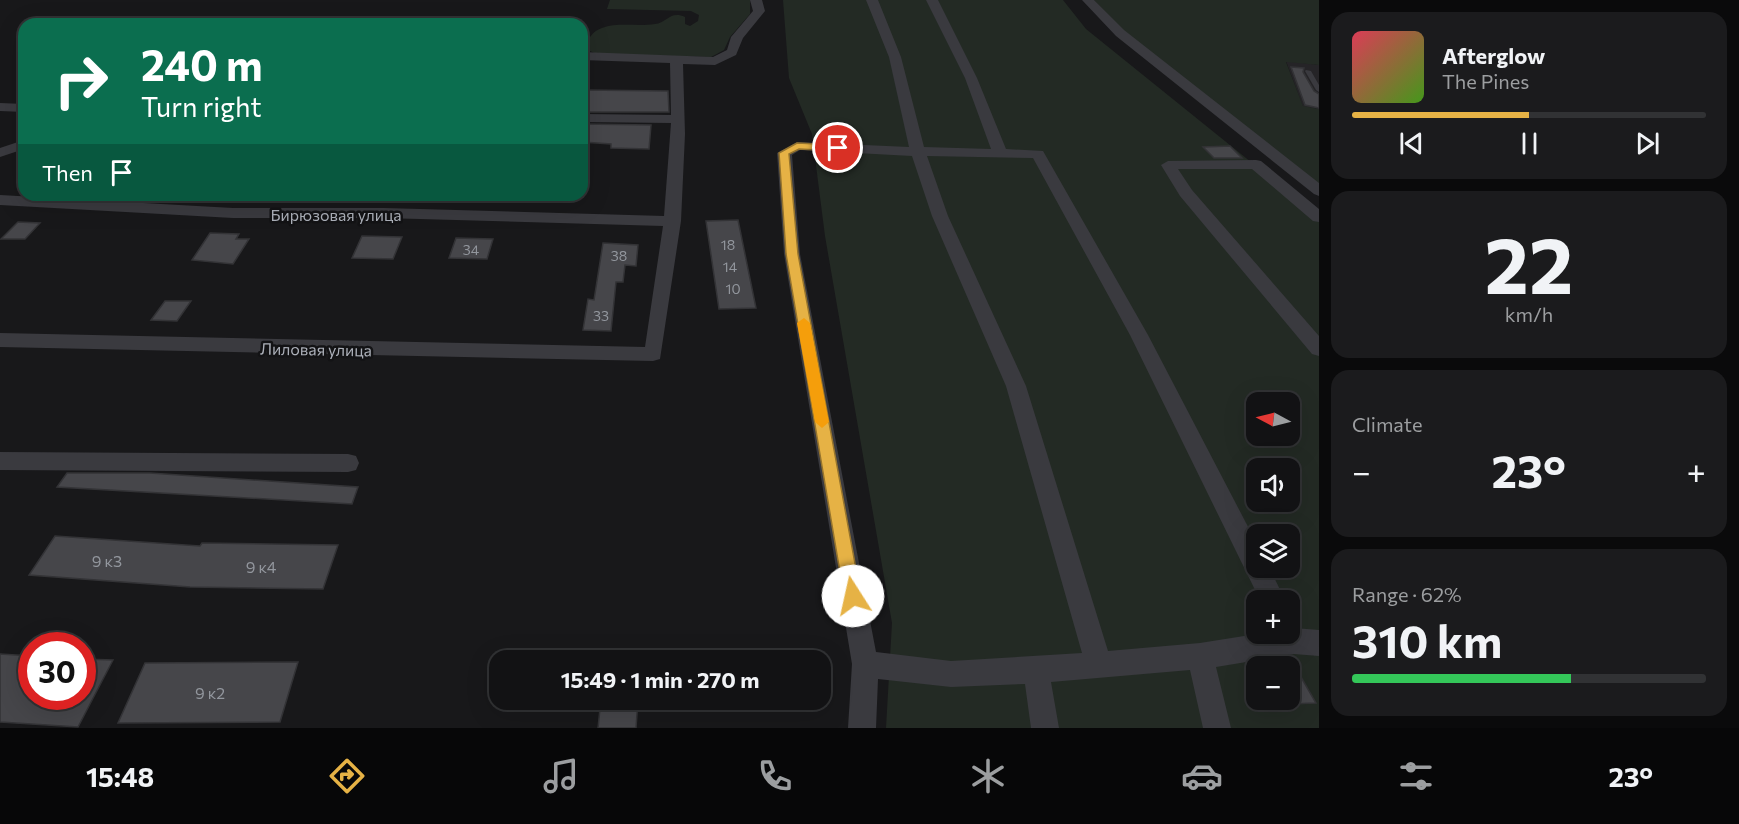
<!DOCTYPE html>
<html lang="en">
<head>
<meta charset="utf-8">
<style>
	:root { --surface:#121214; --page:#1b1b1d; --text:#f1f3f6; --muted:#9c9ea0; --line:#313234; --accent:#e6b245 }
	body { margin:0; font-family:Commissioner,sans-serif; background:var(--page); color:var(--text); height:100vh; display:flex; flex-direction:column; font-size:22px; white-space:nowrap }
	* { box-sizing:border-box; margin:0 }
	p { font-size:20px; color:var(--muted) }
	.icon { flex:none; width:33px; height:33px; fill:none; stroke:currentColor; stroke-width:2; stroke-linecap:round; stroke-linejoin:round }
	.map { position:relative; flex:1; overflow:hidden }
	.side { display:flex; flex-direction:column; gap:12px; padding:12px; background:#0a0a0b; width:420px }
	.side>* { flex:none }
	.guide { position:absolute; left:18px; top:18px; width:570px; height:183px; border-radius:18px; box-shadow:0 6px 24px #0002,0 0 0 2px var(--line); background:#0b6e4f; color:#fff; overflow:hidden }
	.needle { width:39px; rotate:277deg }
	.controls { position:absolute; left:1246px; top:392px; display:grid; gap:12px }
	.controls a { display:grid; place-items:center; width:54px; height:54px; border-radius:12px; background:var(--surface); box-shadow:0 6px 24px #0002,0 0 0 2px var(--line); font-size:30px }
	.speed { position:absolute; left:18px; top:632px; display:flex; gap:12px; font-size:30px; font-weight:700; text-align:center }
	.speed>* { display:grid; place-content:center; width:78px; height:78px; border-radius:50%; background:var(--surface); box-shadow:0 6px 24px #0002,0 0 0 2px var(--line); line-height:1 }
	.speed .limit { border:9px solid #d22; background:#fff; color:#111 }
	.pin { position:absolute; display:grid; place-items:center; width:51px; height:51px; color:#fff; margin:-26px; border:3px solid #fff; border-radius:50%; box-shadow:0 2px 6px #0007 }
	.me { position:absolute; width:66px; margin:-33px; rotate:350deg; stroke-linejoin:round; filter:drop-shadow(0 0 4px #0008) }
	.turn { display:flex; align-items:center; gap:21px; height:126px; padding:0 24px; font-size:27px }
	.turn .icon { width:78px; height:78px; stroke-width:2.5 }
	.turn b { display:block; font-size:42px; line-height:51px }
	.then { display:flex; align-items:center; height:57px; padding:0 24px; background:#0003; gap:12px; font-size:22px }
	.big { font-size:45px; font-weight:700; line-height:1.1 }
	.side .card { flex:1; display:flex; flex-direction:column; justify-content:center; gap:9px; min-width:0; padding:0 21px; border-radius:18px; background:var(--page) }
	.side .dial { align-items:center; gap:0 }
	.dial b { font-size:78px; line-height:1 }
	.song { display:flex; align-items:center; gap:18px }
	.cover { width:72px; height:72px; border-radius:9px; background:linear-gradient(135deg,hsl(350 70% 55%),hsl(100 70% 35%)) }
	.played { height:6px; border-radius:3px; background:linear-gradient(90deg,var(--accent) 50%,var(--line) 50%) }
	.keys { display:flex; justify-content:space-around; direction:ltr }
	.heat { display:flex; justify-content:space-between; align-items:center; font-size:33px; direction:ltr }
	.charge { height:9px; border-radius:4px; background:linear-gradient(90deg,#34c759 62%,var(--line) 0) }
	.trip { position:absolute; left:489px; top:650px; width:342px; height:60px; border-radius:18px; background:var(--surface); box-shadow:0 6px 24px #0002,0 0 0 2px var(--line); font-weight:700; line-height:60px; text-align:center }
	.dock { display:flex; height:96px; justify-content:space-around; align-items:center; background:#070708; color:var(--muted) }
	.dock .icon { width:42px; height:42px }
	.dock .on { color:var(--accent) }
	.dock b { font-size:27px; color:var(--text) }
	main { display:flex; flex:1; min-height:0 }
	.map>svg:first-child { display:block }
	.built { fill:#252427 }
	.green { fill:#232a24; fill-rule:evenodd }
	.building { fill:#46464a; stroke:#333336; stroke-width:1.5 }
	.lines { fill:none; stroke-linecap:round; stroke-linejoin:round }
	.service { fill:#3a3a3f; fill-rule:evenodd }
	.minor { fill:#3a3a3f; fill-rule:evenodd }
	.route { fill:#e6b245; stroke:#96742d; stroke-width:1.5 }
	.slow { fill:#f59e0b }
	.labels { text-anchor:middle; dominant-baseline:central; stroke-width:5; stroke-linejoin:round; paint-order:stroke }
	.number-label { font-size:14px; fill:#92969d }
	.street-label { font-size:16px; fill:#acb0b9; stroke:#131315 }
	.near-number-label { font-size:16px; fill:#92969d }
</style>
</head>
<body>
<main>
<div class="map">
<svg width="1319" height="728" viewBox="0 0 1319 728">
	<rect width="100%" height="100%" fill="#18181a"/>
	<path class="built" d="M1286,61L1319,65V109L1303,107Z"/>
	<path class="green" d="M610,0H750V14L730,37L724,50L711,57L597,54L583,48C588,40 592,31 602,28C618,22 638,27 655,24C667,23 670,10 685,17V24L690,26L698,21L699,15L691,11L607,9Z
		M783,0H1063L1086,29L1319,217V728H886L892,623L825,236L812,134L789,78ZM1257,402H1290V435H1257ZM1257,468H1290V501H1257ZM1257,534H1290V567H1257ZM1257,600H1290V633H1257ZM1257,666H1290V699H1257Z
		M1094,0H1319V65L1286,62L1303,106L1319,109V185L1125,32Z"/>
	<path class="building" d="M1291,67L1304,68L1303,72L1314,91L1319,94V108L1305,105Z
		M584,90L668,91L669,112H582Z
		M582,124L651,125L649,149L611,148V144L582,142Z
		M1230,146L1242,158H1214L1203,147Z
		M738,220L756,308L719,309L706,221Z
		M18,222L40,223L25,239H1Z
		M210,233L239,234L236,239H249L233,264L192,260Z
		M362,236L402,237L393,259L352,258Z
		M456,238L493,239L487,259L449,258Z
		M603,243L638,245L636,266L625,265L623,282H616L611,331L583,330L588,299L594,300Z
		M165,301H191L177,321L151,320Z
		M67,473H150L358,487L352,504L57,487Z
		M55,536L200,546L202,543L338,545L323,589L190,587L29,575Z
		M0,654L32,656V696H82V659L113,660L78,727L0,722Z
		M1290,658L1316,703L1290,704Z
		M298,662L280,722L118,723L145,663Z
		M601,699L638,700L636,728H598Z"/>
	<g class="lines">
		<path class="service" d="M1306,70L1311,71L1319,85V92L1316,90L1305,71Z"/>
		<path class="minor" d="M750,0H762L765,11L743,38L736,55L715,65L683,64L685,134L681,221L660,359L653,361L0,347V333L645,347L663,226L384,218H233L0,205V195L233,208H384L664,216L671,123L582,122V114L671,115L670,63L582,60V52L713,57L727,50L731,37L753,11Z
			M866,0H878L901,57L924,147L991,149L965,78L926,0H938L977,78L1006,149L1043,151L1148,335L1257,544V567H1269L1285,600H1260L1130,335L1033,158L927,156L948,216L1026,386L1108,651L1200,643L1263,633H1290V629L1294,628L1319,630V656L1294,654L1216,667L1231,728H1203L1190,670L1051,682L1059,728H1031L1025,684L951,687L878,679L876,728H848L852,664L784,254L777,153L797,142L909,147L889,57ZM800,150L912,156L932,216L1006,386L1082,653L951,661L876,652L800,254L792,155Z
			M1082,0H1094L1124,30L1319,183V196L1314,194L1116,36Z
			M0,103L24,104V112L0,111Z
			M24,140V149L0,157V148Z
			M1256,160L1261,161L1319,209V222L1313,221L1252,169H1178L1192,190L1319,336V356L1312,354L1180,196L1161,165L1168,161Z
			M0,452L348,454L356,456L359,463L356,470L348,472L0,470Z"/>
	</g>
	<path class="route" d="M797,143L838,145L843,148L838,151L799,149L789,154L798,254L861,596L859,602L853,605L847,602L844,596L786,254L779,153Z"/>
	<path class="slow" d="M804,318L810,323L829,422L822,428L815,422L797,323Z"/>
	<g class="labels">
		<g class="number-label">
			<text x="728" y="244">18</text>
			<text x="471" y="249">34</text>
			<text x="619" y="255">38</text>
			<text x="730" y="266">14</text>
			<text x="733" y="288">10</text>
			<text x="601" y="315">33</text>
		</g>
		<g class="street-label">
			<text x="336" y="214">Бирюзовая улица</text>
			<text transform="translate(316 349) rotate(1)">Лиловая улица</text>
		</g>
		<g class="near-number-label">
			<text x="107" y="560">9 к3</text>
			<text x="261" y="566">9 к4</text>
			<text x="210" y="692">9 к2</text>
		</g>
	</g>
</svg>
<div class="controls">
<a><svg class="needle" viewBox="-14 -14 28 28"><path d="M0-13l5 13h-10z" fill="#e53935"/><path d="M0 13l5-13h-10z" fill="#9c9ea0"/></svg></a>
<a><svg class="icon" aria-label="sound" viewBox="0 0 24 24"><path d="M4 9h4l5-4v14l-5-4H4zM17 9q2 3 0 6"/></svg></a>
<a><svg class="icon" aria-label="layers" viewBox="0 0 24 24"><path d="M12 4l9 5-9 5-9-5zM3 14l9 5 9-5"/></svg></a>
<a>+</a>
<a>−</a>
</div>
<div class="speed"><div class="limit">30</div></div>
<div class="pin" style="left:838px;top:148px;background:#d93025"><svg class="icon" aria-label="arrive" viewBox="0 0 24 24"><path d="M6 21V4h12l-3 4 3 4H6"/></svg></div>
<svg class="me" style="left:853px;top:596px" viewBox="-20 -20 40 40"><circle r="19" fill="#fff"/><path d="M0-13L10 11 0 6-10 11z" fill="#e6b245"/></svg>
<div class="trip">15:49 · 1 min · 270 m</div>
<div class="guide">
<div class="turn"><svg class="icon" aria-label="right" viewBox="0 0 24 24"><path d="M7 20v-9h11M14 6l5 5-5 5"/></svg><div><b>240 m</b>Turn right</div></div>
<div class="then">Then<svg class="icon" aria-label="arrive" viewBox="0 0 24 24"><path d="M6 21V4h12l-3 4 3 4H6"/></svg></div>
</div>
</div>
<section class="side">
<div class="card">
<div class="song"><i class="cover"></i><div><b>Afterglow</b><p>The Pines</p></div></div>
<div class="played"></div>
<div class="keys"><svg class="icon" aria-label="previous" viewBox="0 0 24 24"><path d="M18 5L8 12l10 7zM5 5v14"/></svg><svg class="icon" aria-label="pause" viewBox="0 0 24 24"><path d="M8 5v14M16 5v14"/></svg><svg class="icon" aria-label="next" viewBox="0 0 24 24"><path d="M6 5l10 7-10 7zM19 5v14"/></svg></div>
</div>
<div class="card dial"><b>22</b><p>km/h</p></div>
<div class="card"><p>Climate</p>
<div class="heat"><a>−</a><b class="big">23°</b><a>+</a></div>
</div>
<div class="card"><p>Range · 62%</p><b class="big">310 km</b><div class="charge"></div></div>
</section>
</main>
<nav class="dock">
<b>15:48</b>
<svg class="icon on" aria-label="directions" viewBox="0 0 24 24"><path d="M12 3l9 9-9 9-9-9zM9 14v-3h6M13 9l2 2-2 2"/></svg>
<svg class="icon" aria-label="music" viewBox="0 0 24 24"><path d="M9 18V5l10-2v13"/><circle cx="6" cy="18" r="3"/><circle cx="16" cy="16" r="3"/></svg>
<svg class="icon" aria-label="phone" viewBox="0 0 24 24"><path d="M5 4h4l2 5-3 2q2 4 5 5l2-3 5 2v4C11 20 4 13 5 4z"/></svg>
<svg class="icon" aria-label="climate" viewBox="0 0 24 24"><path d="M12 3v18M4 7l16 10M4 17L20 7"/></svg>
<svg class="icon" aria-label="car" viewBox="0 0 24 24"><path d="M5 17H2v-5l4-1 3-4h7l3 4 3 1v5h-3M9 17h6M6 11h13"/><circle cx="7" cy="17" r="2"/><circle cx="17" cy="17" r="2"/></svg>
<svg class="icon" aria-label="filters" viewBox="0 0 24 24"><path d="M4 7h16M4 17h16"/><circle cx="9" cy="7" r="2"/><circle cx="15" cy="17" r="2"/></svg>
<b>23°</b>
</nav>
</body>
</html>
